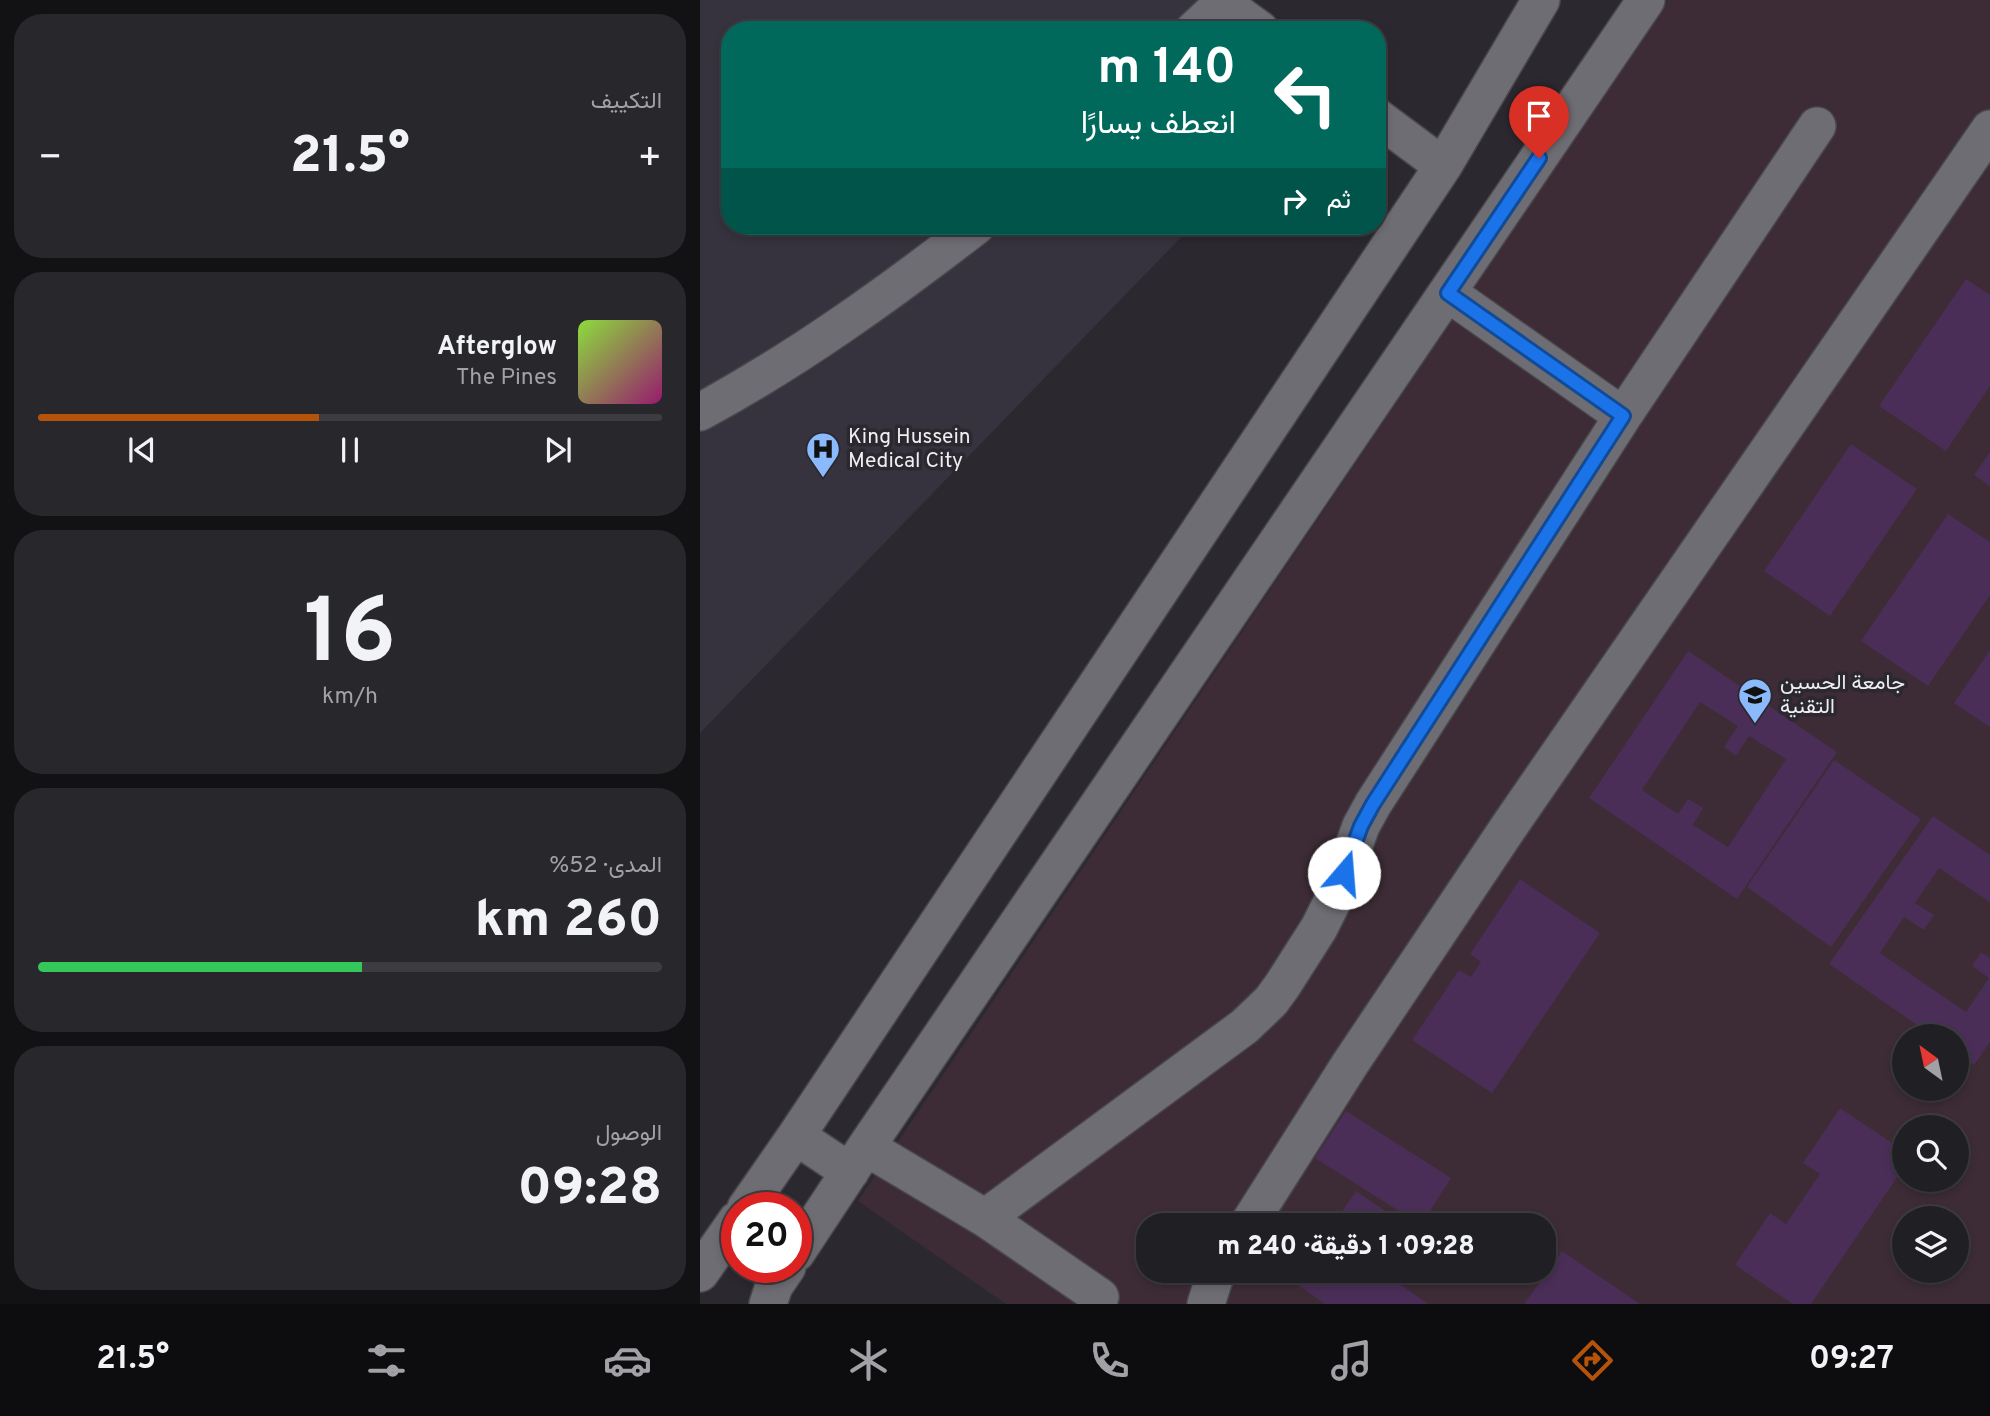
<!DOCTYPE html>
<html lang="ar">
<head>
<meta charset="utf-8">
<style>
	:root { --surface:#201f23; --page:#28272b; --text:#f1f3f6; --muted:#a2a2a6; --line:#3d3d41; --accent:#b45309 }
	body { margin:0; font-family:Overpass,Vazirmatn,sans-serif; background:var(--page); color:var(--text); direction:rtl; height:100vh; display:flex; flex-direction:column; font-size:26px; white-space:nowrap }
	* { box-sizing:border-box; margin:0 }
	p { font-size:23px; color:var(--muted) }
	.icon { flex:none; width:38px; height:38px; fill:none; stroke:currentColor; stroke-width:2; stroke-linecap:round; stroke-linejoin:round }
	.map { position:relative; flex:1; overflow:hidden; direction:ltr }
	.sheet { display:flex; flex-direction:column; gap:14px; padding:14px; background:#121113; width:700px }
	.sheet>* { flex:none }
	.top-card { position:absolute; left:21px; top:21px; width:665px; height:214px; border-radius:28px; box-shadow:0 4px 10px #0003,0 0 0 2px var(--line); direction:rtl; background:#00695c; color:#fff; overflow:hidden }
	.needle { width:46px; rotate:327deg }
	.fabs { position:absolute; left:1192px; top:1024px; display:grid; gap:14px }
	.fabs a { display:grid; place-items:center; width:77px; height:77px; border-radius:50%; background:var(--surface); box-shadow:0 4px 10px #0003,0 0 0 2px var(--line); font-size:35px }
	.speed { position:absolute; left:21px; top:1192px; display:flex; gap:14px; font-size:35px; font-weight:700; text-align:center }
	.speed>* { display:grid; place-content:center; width:91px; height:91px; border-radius:50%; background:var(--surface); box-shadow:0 4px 10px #0003,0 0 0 2px var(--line); line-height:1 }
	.speed .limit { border:10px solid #d22; background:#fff; color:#111 }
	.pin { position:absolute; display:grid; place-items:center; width:60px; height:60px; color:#fff; margin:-72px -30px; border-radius:50% 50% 50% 0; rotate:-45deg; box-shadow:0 0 7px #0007 }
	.pin .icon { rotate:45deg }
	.me { position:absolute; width:77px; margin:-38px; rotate:18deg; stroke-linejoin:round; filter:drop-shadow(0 0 5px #0008) }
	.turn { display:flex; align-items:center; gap:24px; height:147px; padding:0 35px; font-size:32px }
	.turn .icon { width:91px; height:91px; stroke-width:2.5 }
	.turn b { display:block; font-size:49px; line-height:60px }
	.then { display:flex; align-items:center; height:66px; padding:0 35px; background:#0003; gap:14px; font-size:26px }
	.big { font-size:52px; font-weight:800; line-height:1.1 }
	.sheet .tile { flex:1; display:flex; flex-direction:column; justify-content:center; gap:10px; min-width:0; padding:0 24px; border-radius:28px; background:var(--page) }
	.sheet .dial { align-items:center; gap:0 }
	.dial b { font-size:91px; line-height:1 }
	.song { display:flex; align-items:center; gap:21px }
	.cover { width:84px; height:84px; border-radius:10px; background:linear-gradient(135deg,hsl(90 70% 55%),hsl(320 70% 35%)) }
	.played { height:7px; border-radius:4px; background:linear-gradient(90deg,var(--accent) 45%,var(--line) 45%) }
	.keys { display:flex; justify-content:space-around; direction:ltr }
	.heat { display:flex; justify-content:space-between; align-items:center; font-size:38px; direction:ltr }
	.charge { height:10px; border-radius:5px; background:linear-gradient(90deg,#34c759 52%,var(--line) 0) }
	.trip { position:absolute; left:436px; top:1213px; width:420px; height:70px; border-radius:28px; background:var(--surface); box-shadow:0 4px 10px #0003,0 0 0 2px var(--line); font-weight:800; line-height:70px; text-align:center; direction:rtl }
	.menu { display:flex; height:112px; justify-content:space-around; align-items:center; background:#0d0c0e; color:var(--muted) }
	.menu .icon { width:49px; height:49px }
	.menu .current { color:var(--accent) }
	.menu b { font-size:32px; color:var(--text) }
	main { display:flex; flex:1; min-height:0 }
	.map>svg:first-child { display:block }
	.commercial { fill:#3d2c35; fill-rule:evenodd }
	.built { fill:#36333e }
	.building { fill:#4a2e57; fill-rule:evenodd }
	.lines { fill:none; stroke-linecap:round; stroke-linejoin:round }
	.minor-casing { stroke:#48474c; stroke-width:40 }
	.minor { stroke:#6e6d73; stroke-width:37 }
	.route-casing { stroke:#114b97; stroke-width:18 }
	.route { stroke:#1a73e8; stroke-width:12 }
	.labels { text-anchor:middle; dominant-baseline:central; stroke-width:7; stroke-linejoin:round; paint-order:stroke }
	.poi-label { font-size:21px; fill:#efeef2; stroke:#2b292f; text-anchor:start }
</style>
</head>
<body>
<main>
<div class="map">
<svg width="1290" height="1304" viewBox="0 0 1290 1304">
	<rect width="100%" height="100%" fill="#2b292f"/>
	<path class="commercial" d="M968,0H1290V1304H306L158,1201ZM1204,1036H1256V1088H1204ZM1204,1127H1256V1180H1204ZM1204,1218H1256V1270H1204ZM448,1225H844V1270H448Z"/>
	<path class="built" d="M0,0H523L519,30H30V226H492L0,733Z"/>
	<path class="building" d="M1266,279L1290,295V386L1246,451L1179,406Z
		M1151,444L1217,489L1130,616L1064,571Z
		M1290,452V486L1274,475Z
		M1248,514L1290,542V595L1228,686L1161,641Z
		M1290,650V727L1254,703Z
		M988,651L1137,752L1037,899L889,798ZM1000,702L1038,726L1024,747L1036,756L1049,736L1086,759L1028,847L993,825L1003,808L988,799L978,814L942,790Z
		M1134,760L1221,819L1131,947L1047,887Z
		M1233,816L1290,855V902L1239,868L1215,903L1234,915L1224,930L1204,917L1180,953L1266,1012L1289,978L1272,966L1281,952L1290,958V1042L1274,1065L1256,1053V1036H1233L1129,964Z
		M820,879L900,933L792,1093L712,1040L759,970L771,977L781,962L770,954Z
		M1140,1108L1204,1151V1167L1111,1304H1093L1035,1265L1070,1213L1086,1224L1120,1174L1103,1163Z
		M646,1111L751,1178L721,1225L615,1158Z
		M656,1191L703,1223L702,1225H633Z
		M595,1211L615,1225H585Z
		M862,1251L940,1304H824Z
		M577,1270H680L728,1304H625Z"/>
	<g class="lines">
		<g class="minor-casing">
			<path id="minor" d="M494,30L523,3L560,30
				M677,117L743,166
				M748,293L923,416
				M0,412C98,359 188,294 276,226
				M96,1136L150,1172
				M166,1147L285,1218L400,1297
				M46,1208L96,1136L743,166L841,0
				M285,1218L545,1026L571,1001L582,986L619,928L637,892L661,826L673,804L923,416L1117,126
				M548,1225L650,1064L810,825L1290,129
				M96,1253L166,1147L946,0
				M0,1273L37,1220
				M68,1304L74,1286L87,1267
				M506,1304L514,1279L519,1270"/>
		</g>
		<use href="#minor" class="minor"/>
	</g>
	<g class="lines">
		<g class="route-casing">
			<path id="route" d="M644,873L661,826L673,804L923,416L748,293L839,158"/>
		</g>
		<use href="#route" class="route"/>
	</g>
	<defs>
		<g id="hospital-pin" transform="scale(1.75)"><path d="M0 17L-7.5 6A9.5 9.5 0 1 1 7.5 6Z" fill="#8abafc" stroke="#2b292f"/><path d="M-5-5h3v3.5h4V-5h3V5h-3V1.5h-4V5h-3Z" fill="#111"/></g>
		<g id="university-pin" transform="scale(1.75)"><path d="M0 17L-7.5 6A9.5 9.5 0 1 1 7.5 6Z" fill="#8abafc" stroke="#2b292f"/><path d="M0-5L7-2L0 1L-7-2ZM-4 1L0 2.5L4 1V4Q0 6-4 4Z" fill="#111"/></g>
	</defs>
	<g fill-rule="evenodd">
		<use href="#hospital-pin" x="123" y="449"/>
		<use href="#university-pin" x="1055" y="695"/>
	</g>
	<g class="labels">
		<g class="poi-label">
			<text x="148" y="437">King Hussein<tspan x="148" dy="24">Medical City</tspan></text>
			<text x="1080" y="683">جامعة الحسين<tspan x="1080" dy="24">التقنية</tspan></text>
		</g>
	</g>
</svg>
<div class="fabs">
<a><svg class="needle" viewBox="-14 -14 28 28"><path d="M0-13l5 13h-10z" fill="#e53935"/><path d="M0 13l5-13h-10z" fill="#a2a2a6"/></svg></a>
<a><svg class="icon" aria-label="search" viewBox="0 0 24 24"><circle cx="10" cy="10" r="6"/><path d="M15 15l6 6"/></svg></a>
<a><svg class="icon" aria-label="layers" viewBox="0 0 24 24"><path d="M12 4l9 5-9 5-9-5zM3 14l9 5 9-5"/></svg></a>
</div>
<div class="speed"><div class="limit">20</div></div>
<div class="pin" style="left:839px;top:158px;background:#d93025"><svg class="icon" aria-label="arrive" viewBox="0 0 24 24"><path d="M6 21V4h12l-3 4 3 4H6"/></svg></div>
<svg class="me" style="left:644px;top:873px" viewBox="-20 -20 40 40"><circle r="19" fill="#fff"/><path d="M0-13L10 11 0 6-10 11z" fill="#1a73e8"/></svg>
<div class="trip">09:28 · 1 دقيقة · 240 m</div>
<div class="top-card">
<div class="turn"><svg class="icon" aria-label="left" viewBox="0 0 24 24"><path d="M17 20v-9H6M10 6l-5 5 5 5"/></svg><div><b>140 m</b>انعطف يسارًا</div></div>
<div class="then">ثم<svg class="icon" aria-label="right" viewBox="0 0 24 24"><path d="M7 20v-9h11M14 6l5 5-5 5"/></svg></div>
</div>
</div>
<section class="sheet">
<div class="tile"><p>التكييف</p>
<div class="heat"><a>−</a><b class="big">21.5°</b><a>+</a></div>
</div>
<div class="tile">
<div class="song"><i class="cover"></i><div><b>Afterglow</b><p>The Pines</p></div></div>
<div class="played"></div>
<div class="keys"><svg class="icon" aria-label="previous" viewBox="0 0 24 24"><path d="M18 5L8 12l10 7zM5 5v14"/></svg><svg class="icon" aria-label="pause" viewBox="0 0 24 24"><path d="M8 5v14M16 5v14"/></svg><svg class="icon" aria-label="next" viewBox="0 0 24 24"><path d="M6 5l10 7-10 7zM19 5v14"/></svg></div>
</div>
<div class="tile dial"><b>16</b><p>km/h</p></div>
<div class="tile"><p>المدى · 52%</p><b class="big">260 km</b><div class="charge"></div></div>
<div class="tile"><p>الوصول</p><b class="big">09:28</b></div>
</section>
</main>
<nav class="menu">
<b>09:27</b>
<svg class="icon current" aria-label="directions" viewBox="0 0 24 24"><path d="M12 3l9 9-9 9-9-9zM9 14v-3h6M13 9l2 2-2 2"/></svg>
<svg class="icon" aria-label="music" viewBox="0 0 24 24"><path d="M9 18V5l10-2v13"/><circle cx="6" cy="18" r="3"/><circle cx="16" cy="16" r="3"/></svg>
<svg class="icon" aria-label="phone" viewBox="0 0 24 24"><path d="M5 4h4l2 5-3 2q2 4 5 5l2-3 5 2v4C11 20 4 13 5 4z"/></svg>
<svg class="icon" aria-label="climate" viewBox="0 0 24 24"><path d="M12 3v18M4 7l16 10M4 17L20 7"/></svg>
<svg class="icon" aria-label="car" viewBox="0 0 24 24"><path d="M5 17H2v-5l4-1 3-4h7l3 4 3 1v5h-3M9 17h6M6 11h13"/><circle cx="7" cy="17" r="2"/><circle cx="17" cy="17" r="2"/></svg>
<svg class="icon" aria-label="filters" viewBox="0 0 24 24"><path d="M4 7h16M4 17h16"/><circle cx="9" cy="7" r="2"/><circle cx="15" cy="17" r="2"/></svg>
<b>21.5°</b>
</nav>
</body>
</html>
